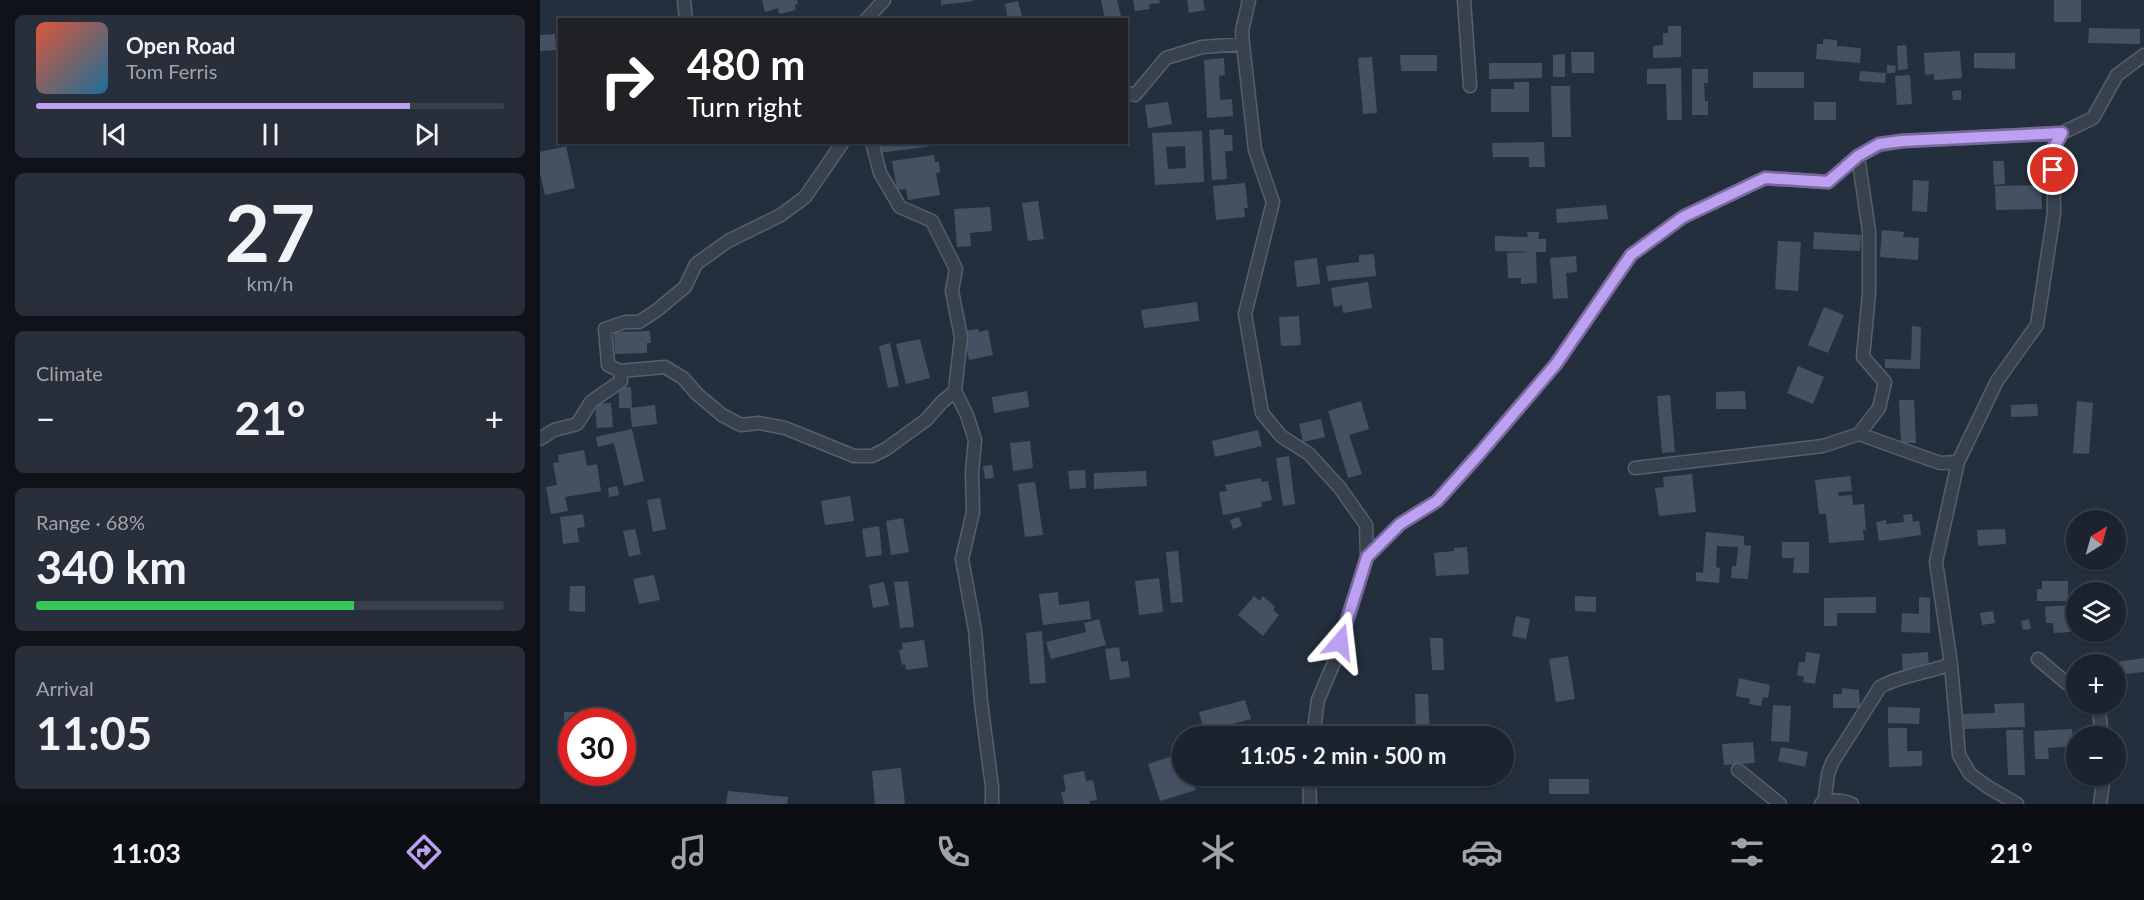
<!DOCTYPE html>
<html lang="en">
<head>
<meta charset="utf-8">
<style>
	:root { --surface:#1b232e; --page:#282f3a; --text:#f1f3f6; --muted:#a0a4aa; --line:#39404a; --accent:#bca0f2 }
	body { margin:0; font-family:Lato,sans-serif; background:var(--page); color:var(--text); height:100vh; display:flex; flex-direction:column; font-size:22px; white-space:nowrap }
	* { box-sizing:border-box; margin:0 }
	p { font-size:20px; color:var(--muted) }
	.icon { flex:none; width:33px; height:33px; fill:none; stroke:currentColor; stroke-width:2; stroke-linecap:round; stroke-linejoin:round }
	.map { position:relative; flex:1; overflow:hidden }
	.details { display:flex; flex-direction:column; gap:15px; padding:15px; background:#0f1319; width:540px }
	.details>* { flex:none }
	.banner { position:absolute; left:18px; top:18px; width:570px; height:126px; border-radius:0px; box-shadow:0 2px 4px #0004,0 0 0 2px var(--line); background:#202124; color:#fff; overflow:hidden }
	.needle { width:39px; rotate:37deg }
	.fabs { position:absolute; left:1526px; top:510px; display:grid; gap:12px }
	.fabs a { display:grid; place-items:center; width:60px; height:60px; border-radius:50%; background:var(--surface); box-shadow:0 2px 4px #0004,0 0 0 2px var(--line); font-size:30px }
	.speed { position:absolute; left:18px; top:708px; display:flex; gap:12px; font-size:30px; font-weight:700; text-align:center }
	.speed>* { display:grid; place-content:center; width:78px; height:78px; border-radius:50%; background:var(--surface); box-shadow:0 2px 4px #0004,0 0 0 2px var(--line); line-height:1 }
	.speed .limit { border:9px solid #d22; background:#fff; color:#111 }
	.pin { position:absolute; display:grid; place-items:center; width:51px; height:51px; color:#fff; margin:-26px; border:3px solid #fff; border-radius:50%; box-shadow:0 2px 6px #0007 }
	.me { position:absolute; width:66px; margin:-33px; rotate:17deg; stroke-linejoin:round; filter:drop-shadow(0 0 4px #0008) }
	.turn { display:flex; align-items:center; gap:21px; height:126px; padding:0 30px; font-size:27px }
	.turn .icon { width:78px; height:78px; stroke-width:2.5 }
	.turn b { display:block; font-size:42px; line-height:51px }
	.big { font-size:45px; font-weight:700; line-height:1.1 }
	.details .card { flex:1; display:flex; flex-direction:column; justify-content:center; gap:9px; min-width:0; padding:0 21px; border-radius:9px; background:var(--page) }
	.details .dial { align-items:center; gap:0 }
	.dial b { font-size:78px; line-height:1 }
	.song { display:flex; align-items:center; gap:18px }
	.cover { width:72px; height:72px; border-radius:9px; background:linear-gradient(135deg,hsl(10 70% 55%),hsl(200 70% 35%)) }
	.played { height:6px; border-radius:3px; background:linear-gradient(90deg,var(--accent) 80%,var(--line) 80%) }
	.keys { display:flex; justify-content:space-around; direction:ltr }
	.heat { display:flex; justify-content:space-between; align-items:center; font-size:33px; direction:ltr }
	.charge { height:9px; border-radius:4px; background:linear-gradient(90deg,#34c759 68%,var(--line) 0) }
	.trip { position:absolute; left:632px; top:726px; width:342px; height:60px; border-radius:30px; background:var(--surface); box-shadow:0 2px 4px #0004,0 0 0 2px var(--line); font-weight:700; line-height:60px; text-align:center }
	.tabs { display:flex; height:96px; justify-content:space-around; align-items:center; background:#0b0e12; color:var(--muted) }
	.tabs .icon { width:42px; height:42px }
	.tabs .current { color:var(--accent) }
	.tabs b { font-size:27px; color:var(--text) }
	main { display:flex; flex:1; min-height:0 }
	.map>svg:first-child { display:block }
	.building { fill:#455162; fill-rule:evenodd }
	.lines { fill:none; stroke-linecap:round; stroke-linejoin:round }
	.street-casing { stroke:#565f6c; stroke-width:15 }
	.street { stroke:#38414e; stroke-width:12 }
	.route-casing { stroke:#7a689d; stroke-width:15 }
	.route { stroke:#bca0f2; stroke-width:10 }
</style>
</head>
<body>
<main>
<section class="details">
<div class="card">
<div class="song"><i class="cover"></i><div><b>Open Road</b><p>Tom Ferris</p></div></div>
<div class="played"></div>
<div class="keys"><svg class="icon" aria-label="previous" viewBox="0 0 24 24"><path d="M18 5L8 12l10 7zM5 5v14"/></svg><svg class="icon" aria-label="pause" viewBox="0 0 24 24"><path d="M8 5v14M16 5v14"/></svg><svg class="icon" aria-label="next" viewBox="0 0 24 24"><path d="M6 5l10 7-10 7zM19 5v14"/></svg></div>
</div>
<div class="card dial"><b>27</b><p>km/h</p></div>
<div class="card"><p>Climate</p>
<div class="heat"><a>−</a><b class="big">21°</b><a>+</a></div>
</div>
<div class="card"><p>Range · 68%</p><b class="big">340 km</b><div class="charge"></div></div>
<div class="card"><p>Arrival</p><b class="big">11:05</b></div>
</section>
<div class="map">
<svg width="1604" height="804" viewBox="0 0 1604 804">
	<rect width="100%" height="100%" fill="#242f3e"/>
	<path class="building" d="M222,0H257L258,4L255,5L256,10L239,14L238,8L225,12Z
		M401,0H433L434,1L401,5Z
		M561,0H577L581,16L565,19Z
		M593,0H619L620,3L609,4L610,9L595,11Z
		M647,0H663L665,10L649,13Z
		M1514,0H1541V22H1514Z
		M478,1L483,20H468L465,4Z
		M1128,26H1141V57L1113,58V46L1123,45V33H1128Z
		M1549,28L1600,29V44L1548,43Z
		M15,34L16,50L0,51V35Z
		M1283,39L1297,40V46L1321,48L1320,63L1276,59L1277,44H1283Z
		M1366,45L1368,69L1358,70L1357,46Z
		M1420,51L1422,78L1394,80V74L1385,75L1384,53Z
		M1031,52H1054V73H1032Z
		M1434,53H1475V69L1434,68Z
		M1025,54V77H1013V55Z
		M860,55H897V71H861Z
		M832,57L837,113L823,114L818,58Z
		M684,58L685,75L679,76L680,100L692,99L693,116L667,118L664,60Z
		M949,63H1002V78L949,79Z
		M1347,65L1356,66L1355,73H1347Z
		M1141,68L1142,120H1127L1126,84H1107V69Z
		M1152,69H1168V83H1164L1165,101H1168V115H1152Z
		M1320,71L1346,73L1345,83L1319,81Z
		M1213,72H1264V88H1213Z
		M1370,75L1372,104L1357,105L1355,76Z
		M974,82H989V112H951V89H974Z
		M1011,86H1030L1031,137H1012Z
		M1421,90V100H1413L1412,91Z
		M628,102L632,124L608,128L605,105Z
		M1274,102H1296V120H1274Z
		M684,129V135H692L693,151H685L687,179L672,180L669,130Z
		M662,131L664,182L615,185L612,133ZM645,146L646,168L628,169L626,147Z
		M337,142H392L393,146L339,153Z
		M1004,142L1005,167H989V157H953L952,143Z
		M26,146L35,188L5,195L0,173V152Z
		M394,155L395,162H399L400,172L396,173L400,195L368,200L366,189L357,190L352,161Z
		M1453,161H1464L1465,184L1454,185Z
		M1373,180L1389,181L1387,212L1372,211Z
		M705,183L708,208H704L705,217L676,220L673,186Z
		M1501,185L1502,209L1456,210L1455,186Z
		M498,201L504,239L488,241L482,203Z
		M1066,205L1068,219L1017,223L1016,209Z
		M450,207L452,231L430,233L431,246L417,247L414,209Z
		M1342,230L1364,232L1363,237L1379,238L1378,260L1340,257Z
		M987,232H999L998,239H1006V252H996L997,283L981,284V278H968L967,253L991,252L955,251V236L988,237Z
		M1274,232L1321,235L1320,251L1273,249Z
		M1238,241L1261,242L1258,291L1235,289Z
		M834,254L836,276L788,281L786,266L819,262V255Z
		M1036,256L1037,272L1026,273L1028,298L1013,299L1010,258Z
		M777,258L780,284L757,287L754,261Z
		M828,282L832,308L803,313L802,305L794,307L791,288Z
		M657,302L659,321L604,328L601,310Z
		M1284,307L1304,315L1288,353L1268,345Z
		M759,316L761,345L741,346L739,317Z
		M1372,326L1381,327L1380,369L1345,368V359L1371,360Z
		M438,329L439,332L448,330L453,355L429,360L423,331Z
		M110,331L111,343H107V353L75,354L74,332Z
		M380,339L390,378L366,384L356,344Z
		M350,343L359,386L348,388L339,346Z
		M1258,366L1284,377L1273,404L1247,393Z
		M79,387H91L92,408H79Z
		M487,391L489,407L454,413L452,397Z
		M1205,391L1206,409H1176V392Z
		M1130,395L1135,452L1122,453L1117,396Z
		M1359,400H1374L1376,443H1361Z
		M821,401L829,429L809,435L822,474L808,478L788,411Z
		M1537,401L1553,403L1549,454L1533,453Z
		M71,403L73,427L57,428L55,404Z
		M1497,404L1498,416L1471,417V405Z
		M115,405L117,424L92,427L90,408Z
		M781,419L785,437L763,442L759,424Z
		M92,429L104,481L84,486L74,443L58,447L56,437Z
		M718,430L722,446L675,457L672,441Z
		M490,441L493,468L473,471L470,443Z
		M44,450L47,466L57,464L61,491L25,497L28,511L11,514L6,487L17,485L13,463L19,462L18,455Z
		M749,456L755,504L743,506L736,458Z
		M452,465L454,478L445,479L443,466Z
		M545,470L546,488L530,489L528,471Z
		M606,471L607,486L554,489V473Z
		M1152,474L1156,512L1119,516L1115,488L1124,487L1123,477Z
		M1310,476L1312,491L1298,492L1299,496L1312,495L1313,505L1324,504L1326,530H1323L1324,540L1289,543L1286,514H1279L1275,480Z
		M721,478L722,482L728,481L732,500L721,502L722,507L683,515L679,492L687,491L685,485Z
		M495,482L503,535L485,537L478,484Z
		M77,486L79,495L69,497L68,488Z
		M310,496L314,521L285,525L281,501Z
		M120,498L126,529L113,532L107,500Z
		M43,514L45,527L37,528L39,542L23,544L20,517Z
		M1372,514L1373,522L1379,521L1381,535L1339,541L1336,522L1346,520V524L1364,522L1363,515Z
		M699,517L702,526L693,529L690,520Z
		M363,518L369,552L351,555L346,521Z
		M339,526L342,555L326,557L322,529Z
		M95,529L101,554L89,557L83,531Z
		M1465,529L1466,544L1438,546L1437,530Z
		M1166,532L1204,536V545L1211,546L1208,579L1191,578L1192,566H1196L1198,547L1177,546L1176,567L1180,568L1179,583L1156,581V572L1163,573Z
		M1242,542H1269V573H1253L1254,558H1242Z
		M927,547L929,574L896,576L894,553L914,551V548Z
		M638,551L643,602L631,603L626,552Z
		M114,575L120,600L99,604L93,579Z
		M619,578L623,612L599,615L595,581Z
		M368,581L374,627L360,628L354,582Z
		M1502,581H1528V601H1497V589H1502Z
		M344,582L349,605L333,608L329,585Z
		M30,586H45V612L29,611Z
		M518,592L519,605L549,601L551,619L503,625L499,594Z
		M714,596L720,601L723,596L735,607L733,610L739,615L723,636L698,615Z
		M1035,596L1056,597V612L1035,611Z
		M1336,597V613H1297V626H1284V598Z
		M1379,597L1390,598V633L1361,632L1362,613L1379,614Z
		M1529,605L1530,632L1514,633L1513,623H1506L1505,607Z
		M1453,611L1455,623L1442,625L1440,613Z
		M976,616L990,619L986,639L972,636Z
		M559,619L566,645L511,659L506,642L546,632L544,623Z
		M1489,619L1491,629L1483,630L1481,621Z
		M502,631L506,683L490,684L486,633Z
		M890,638H903L904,670H892Z
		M384,640L388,667L366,670L365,664L362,665L359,650L363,649L362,643Z
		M579,647L581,662L588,661L590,677L570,680L565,649Z
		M1266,652L1280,654L1275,684L1263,682L1264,677L1257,675L1259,662H1265Z
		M1388,652L1389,671L1363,673L1362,654Z
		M1028,656L1035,699L1016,702L1009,659Z
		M1604,658V672L1575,675V664H1561Z
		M1199,678L1230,685L1228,698L1223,697L1221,706L1209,704L1210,699L1196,696Z
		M1302,688L1319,690L1320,708H1293V694H1302Z
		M875,694H888L890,736H876Z
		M705,700L711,719L664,732L659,712Z
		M1484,703L1485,727L1424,729L1423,714L1455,713L1454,704Z
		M1233,705L1251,706L1249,742L1231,741Z
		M1348,707L1380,708L1379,724L1348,723Z
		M24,712H41V722H32V741H24Z
		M1348,728H1367V751H1382V766L1349,767Z
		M1532,729L1533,746L1508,748L1509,759H1495L1494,731Z
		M1466,730H1483L1485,775H1468Z
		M1213,742L1215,763L1184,765L1182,744Z
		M1241,747L1268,752L1265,767L1238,761Z
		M642,753V776H651L656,790L620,801L608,764Z
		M361,768L365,804H335L332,771Z
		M544,771L546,781L553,780L557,800L549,801L550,804H524L521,792L526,791L523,775Z
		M1009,779H1049V794H1009Z
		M188,791L248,797L247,804H186Z"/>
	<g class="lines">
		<g class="street-casing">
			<path id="street" d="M144,0L146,20
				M709,0L702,31L703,44L715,150L733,202L705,314L722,413L741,436L769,454L800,488L826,525L827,557L795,660L778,700L773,736
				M924,0L930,86
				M326,20L344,0
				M586,92L595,95L626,58L662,47L703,44
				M332,142L340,173L360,207L392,221L416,269L412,291L421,337L415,391L427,415L435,440L432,472L433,512L422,559L435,630L441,702L452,787V804
				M1318,156L1329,231V293L1323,357L1345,382L1339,408L1319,434
				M80,371L125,367L143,378L157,394L182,415L201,425L219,423L245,428L314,456H332L346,449L386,420L402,402L415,391
				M0,439L14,430L37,424L51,402L81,381L80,371L68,365L65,329L85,322H99L116,311L145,287L156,264L188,241L241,215L265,197L303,142
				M1095,468L1283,446L1319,434L1400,463L1418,462
				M827,557L860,524L897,501L940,453L1016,364L1091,255L1143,217L1225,178L1288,182L1318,156L1339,145L1362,141L1522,133
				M1498,659L1536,691
				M1552,704L1559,711L1562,736
				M1198,770L1240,804
				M769,776L770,804
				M1281,804C1289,799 1304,800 1312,804
				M1284,804L1288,774L1292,763L1340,687C1361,675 1388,673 1411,664
				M1477,804L1448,787L1430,774L1419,755L1411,664L1396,562L1418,462L1457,381L1497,325L1514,213L1513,149L1522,133L1553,118L1577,75L1604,55
				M1560,804L1564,776"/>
		</g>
		<use href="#street" class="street"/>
	</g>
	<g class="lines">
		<g class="route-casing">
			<path id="route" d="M800,642L827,557L860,524L897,501L940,453L1016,364L1091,255L1143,217L1225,178L1288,182L1318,156L1339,144L1362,141L1522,133L1513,149V170"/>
		</g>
		<use href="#route" class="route"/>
	</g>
</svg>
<div class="fabs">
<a><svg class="needle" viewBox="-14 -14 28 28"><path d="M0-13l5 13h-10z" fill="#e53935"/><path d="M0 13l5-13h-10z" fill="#a0a4aa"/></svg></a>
<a><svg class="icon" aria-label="layers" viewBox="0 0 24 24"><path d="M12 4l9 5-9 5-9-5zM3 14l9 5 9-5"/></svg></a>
<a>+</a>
<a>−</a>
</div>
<div class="speed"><div class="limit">30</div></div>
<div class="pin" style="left:1513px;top:170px;background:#d93025"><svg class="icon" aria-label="arrive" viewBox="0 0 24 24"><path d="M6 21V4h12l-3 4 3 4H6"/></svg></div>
<svg class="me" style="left:800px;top:642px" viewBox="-20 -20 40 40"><path d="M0-17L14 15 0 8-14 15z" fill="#bca0f2" stroke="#fff" stroke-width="4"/></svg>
<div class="trip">11:05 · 2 min · 500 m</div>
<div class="banner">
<div class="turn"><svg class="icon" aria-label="right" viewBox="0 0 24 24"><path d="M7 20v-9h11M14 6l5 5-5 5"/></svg><div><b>480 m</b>Turn right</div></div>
</div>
</div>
</main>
<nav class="tabs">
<b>11:03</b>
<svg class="icon current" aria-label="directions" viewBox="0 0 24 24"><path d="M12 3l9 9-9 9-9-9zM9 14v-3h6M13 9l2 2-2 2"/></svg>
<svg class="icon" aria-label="music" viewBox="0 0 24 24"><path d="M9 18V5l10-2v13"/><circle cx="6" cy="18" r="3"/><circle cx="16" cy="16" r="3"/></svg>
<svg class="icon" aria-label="phone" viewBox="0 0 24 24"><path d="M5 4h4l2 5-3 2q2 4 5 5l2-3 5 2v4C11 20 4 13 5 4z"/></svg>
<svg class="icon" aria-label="climate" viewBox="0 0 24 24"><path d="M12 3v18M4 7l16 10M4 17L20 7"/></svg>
<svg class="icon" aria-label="car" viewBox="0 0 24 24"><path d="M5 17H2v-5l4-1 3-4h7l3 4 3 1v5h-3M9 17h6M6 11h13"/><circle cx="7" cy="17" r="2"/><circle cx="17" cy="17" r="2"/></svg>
<svg class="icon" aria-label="filters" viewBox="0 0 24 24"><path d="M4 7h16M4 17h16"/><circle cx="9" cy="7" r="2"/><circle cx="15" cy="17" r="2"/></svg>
<b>21°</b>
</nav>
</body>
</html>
